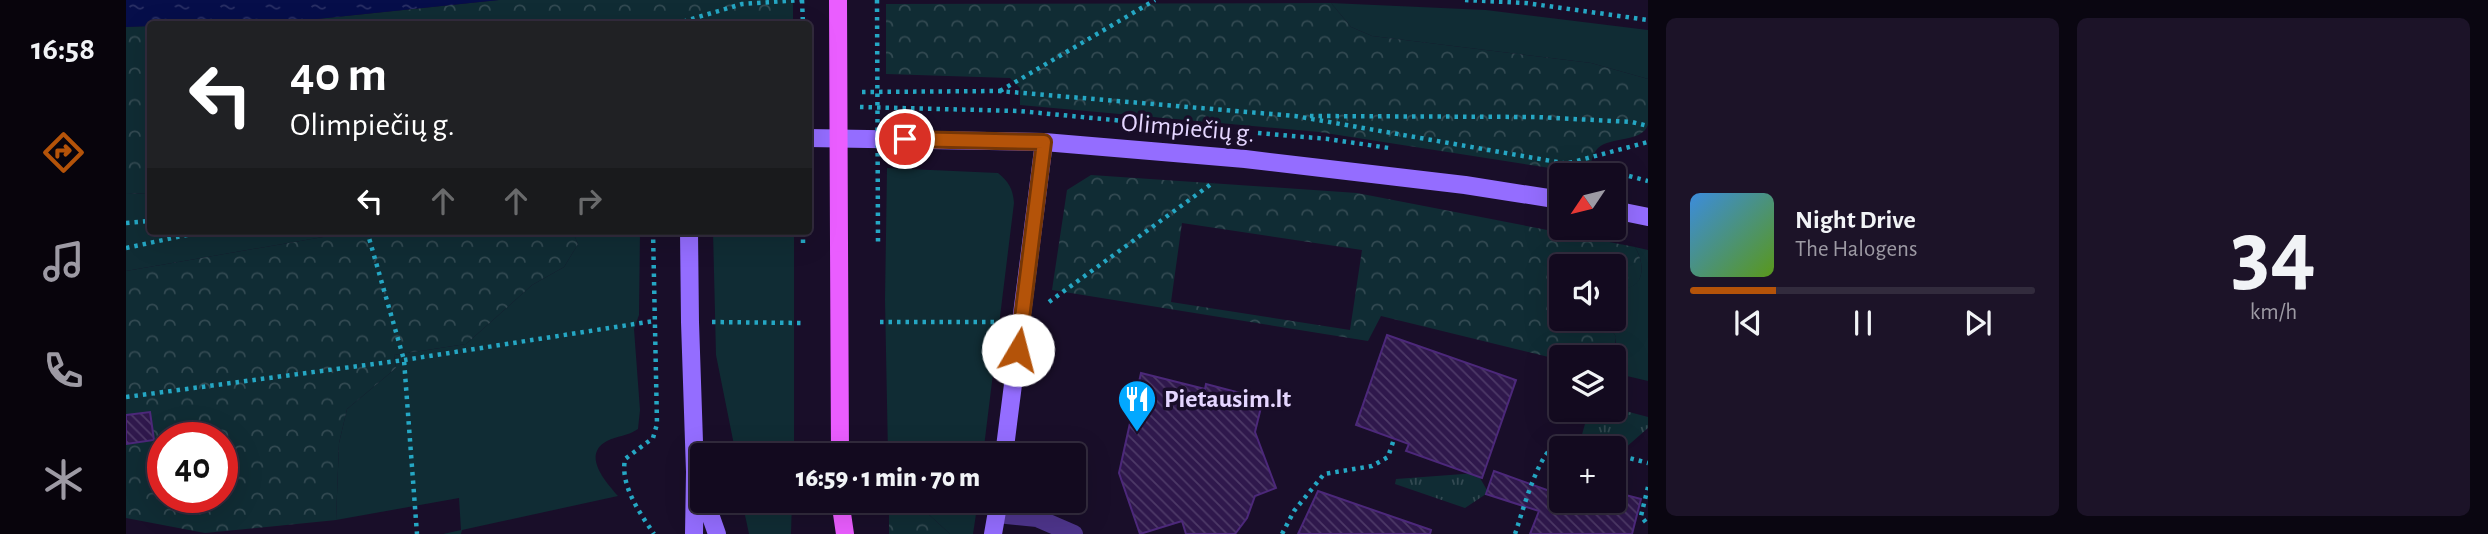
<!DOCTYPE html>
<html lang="en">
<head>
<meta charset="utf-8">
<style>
	:root { --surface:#130a1f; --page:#1c1328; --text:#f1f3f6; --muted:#9d9aa4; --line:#322b3d; --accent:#b45309 }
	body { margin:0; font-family:"Alegreya Sans",sans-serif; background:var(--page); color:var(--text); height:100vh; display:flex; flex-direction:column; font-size:26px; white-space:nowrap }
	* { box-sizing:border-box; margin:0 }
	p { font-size:23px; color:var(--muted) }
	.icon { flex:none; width:38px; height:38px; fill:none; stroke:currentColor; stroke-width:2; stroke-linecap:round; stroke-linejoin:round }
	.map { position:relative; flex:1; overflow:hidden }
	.drawer { display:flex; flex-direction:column; gap:18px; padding:18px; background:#0a0611; width:840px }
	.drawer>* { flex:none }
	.hud { position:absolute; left:21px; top:21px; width:665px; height:214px; border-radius:7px; box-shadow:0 7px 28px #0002,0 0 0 2px var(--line); background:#202124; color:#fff; overflow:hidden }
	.needle { width:46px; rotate:235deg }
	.controls { position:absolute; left:1423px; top:163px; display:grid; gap:14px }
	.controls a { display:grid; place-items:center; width:77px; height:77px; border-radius:7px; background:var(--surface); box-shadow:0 7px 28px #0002,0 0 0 2px var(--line); font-size:35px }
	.speed { position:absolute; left:21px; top:422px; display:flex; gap:14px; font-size:35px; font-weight:700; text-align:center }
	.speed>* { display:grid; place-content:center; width:91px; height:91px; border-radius:50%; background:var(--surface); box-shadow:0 7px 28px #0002,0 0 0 2px var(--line); line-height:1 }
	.speed .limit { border:10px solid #d22; background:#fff; color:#111 }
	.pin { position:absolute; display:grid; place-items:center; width:60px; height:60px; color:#fff; margin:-30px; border:4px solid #fff; border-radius:50%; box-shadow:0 2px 7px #0007 }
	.me { position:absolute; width:77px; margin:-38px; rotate:8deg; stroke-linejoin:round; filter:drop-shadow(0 0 5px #0008) }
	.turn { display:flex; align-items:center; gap:24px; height:147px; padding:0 28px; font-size:32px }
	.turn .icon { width:91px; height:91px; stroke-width:2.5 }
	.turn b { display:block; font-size:49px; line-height:60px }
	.lanes { display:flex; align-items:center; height:66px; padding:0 28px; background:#0003; justify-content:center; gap:35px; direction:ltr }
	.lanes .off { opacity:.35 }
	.drawer .widget { flex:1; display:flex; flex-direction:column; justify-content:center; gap:10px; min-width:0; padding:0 24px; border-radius:10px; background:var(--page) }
	.drawer .dial { align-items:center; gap:0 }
	.dial b { font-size:91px; line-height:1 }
	.song { display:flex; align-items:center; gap:21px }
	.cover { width:84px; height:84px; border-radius:10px; background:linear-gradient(135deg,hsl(210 70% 55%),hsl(90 70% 35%)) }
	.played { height:7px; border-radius:4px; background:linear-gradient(90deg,var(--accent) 25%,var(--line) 25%) }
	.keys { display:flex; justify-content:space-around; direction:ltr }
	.drawer .tiles { flex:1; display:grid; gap:18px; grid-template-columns:repeat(2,1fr) }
	.trip { position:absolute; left:564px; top:443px; width:396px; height:70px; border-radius:7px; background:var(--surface); box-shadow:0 7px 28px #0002,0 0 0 2px var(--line); font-weight:800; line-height:70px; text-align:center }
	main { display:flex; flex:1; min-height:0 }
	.menu { display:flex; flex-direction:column; width:126px; justify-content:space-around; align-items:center; background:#08040c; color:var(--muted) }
	.menu .icon { width:49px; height:49px }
	.menu .current { color:var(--accent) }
	.menu b { font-size:32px; color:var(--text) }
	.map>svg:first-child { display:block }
	.green { fill:#102c34 }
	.forest { fill:url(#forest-crowns); fill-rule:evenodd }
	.park { fill:url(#park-tufts) }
	.water { fill:url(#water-ripples) }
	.building { fill:url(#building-back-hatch); stroke:#4c287a; stroke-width:2 }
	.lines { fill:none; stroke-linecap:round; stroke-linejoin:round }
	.path { stroke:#25a7c4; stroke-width:4.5; stroke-dasharray:3.5 5; stroke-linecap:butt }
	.street { stroke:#4e358c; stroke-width:18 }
	.secondary { stroke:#946dff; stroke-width:18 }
	.primary { stroke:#ea5dff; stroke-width:18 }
	.path-bridge { stroke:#25a7c4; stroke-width:4.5; stroke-dasharray:3.5 5; stroke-linecap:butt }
	.primary-bridge { stroke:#ea5dff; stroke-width:18 }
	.route-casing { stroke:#753606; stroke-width:18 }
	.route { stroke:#b45309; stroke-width:12 }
	.labels { text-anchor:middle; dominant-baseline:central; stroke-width:7; stroke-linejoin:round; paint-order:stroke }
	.street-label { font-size:26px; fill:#e5d6ff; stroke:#190e29 }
	.poi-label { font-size:26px; font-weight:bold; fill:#e5d6ff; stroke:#190e29; text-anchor:start }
</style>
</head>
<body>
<main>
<nav class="menu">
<b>16:58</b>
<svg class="icon current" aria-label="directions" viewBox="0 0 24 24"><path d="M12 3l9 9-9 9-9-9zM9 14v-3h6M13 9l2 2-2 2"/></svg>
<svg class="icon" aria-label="music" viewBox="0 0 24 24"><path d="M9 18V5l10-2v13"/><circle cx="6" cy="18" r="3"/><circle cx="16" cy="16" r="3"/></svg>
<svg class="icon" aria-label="phone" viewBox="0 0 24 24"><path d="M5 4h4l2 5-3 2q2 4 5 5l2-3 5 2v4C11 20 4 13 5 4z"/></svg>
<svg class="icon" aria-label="climate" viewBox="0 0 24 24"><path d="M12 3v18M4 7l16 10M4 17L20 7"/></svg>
</nav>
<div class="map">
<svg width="1522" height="534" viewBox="0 0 1522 534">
	<defs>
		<pattern id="forest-crowns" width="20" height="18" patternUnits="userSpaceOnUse" patternTransform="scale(1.75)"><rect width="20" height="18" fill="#102c34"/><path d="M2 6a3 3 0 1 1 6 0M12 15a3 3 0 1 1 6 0" fill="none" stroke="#334a52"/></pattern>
		<pattern id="park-tufts" width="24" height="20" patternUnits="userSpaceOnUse" patternTransform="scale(1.75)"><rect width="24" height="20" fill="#102c34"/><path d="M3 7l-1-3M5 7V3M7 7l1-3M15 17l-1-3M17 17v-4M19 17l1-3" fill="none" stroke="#334a52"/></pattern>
		<pattern id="water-ripples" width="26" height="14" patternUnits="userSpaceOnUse" patternTransform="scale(1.75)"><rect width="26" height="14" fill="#060e4a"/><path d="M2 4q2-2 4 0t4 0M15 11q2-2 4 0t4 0" fill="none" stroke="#2a3065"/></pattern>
		<pattern id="building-back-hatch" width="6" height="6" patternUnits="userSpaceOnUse" patternTransform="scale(1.75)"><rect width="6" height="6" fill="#2f184c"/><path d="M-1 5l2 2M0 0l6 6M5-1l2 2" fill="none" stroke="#4d3967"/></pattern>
	</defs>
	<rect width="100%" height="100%" fill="#190e29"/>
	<path class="green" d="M1205,3L1360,10L1522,30V79L1465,63L1246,36L1225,27Z
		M761,168L872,173C883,182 887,189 888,203L857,455H762L759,300Z
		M24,193V231H232L0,271V194Z
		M446,231H514L513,315L508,329L514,410L512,429C502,436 491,436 481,441C455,455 480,482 492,496L336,530L335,534H317L335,530L333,498L210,520L213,443L221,409L270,368L268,355L340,344L406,285L438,267L452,244Z
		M587,231H668V455H610L590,355Z
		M1509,247L1522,250V381L1488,373L1490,337L1479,319L1488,318V288C1516,293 1522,269 1509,247Z
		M616,501H666L665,534H623Z
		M788,501H852L847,534H824Z"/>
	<path class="forest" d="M373,0H667V24H77L172,21Z
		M1205,3L1225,27L1246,36L1465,63L1522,79C1522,90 1522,115 1522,125C1515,143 1485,136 1472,148C1466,154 1464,166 1463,174L1193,132L894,105V88L884,78L760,74V4Z
		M24,26V193L0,194V27Z
		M965,175L1231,193L1509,247C1522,269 1516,294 1488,288V266H1476L1468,260L1459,266H1435V318L1479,319L1490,337L1487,357H1435V360L1255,316L1242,341L926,290L941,190ZM1056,223L1236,250L1224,330L1045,302Z
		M232,231H446L452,244L438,267L406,285L340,344L268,355L270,368L221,409L213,443L210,520L79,533L0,518V271ZM37,438H96V497H37Z
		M763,501H788L824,534H763Z"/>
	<path class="park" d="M1488,408L1522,417V428L1498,449L1455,438L1463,410Z
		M1351,473L1361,490L1360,494L1339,508L1269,484L1270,479Z"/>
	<path class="water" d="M0,0H373L172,21L24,24V26L0,27Z"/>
	<path class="building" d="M1261,335L1390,380L1356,478L1280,451L1283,444L1230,425Z
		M1015,373L1079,389L1080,384L1137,399L1129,432L1150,488L1129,496L1121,518L1109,534H1060L1056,521L1014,534L993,473Z
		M24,412L28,440L0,444V415Z
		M1368,471L1435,495V500H1488V492L1515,499L1506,534H1404L1413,511L1360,494Z
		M1192,491L1305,530L1304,534H1172Z"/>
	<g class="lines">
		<path class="path" d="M676,0L677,24
			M1339,0L1400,3L1522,20
			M549,24L616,4L675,0
			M874,91L1029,0
			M736,92L873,91L1169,116L1488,172L1522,181
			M734,107L893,111L1040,125
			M1184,116L1410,117L1506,122L1522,126
			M1132,133L1202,139L1263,148
			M1443,163L1522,142
			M0,223L24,221
			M241,231L278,360L291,534
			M527,231L531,424L527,438L499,459C494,486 514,513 528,534
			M677,231V243
			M0,248L79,231
			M923,302L1088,182
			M586,322L676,323
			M754,322H872
			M0,397L278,360L528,321
			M1488,454L1522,463
			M1522,487L1515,516L1522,525
			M1156,534L1168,511L1198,474L1246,466L1262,457L1268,439
			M1389,534C1396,515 1413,445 1435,443C1444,442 1454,446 1462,448"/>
		<path class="street" d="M871,514L911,518L948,534"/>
		<path class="secondary" d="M682,138L918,142L1119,159L1339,185L1435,200
			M1488,210L1522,217
			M563,231L564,322L569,472L568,534
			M878,455L918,142
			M579,500L591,534
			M867,534L873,500"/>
		<path class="primary" d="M713,243L714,455
			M714,500L719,534"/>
		<path class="path-bridge" d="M751,0L752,242"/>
		<path class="primary-bridge" d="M712,0L713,243"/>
	</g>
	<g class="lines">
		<g class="route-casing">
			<path id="route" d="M779,139L918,142L892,350"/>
		</g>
		<use href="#route" class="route"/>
	</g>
	<defs>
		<g id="restaurant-pin" transform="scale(2.0125)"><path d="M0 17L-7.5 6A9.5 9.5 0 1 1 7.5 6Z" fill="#02a8ff" stroke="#190e29"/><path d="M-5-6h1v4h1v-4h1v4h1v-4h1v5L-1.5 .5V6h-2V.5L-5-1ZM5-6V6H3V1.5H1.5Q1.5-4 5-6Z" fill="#fff"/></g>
	</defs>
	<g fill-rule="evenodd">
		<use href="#restaurant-pin" x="1011" y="399"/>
	</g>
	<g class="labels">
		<g class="street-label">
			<text transform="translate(1062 128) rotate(5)">Olimpiečių g.</text>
		</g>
		<g class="poi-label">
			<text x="1038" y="399">Pietausim.lt</text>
		</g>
	</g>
</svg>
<div class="controls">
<a><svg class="needle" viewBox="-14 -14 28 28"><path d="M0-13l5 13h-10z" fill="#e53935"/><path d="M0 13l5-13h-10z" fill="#9d9aa4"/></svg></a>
<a><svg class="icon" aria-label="sound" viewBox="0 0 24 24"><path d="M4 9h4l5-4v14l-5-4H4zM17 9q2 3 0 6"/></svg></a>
<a><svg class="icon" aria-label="layers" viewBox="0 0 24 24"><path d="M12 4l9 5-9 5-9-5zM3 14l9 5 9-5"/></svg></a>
<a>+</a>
</div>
<div class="speed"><div class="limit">40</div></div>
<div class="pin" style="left:779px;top:139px;background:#d93025"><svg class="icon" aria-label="arrive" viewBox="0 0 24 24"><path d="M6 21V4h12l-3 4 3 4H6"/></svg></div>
<svg class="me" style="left:892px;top:350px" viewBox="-20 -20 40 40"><circle r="19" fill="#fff"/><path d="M0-13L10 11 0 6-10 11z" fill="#b45309"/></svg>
<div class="trip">16:59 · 1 min · 70 m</div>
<div class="hud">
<div class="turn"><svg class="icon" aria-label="left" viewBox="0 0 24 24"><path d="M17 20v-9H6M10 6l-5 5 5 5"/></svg><div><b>40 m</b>Olimpiečių g.</div></div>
<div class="lanes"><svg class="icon" aria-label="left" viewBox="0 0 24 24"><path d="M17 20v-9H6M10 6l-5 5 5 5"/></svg><svg class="icon off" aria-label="ahead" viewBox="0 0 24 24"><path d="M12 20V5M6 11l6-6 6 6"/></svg><svg class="icon off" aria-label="ahead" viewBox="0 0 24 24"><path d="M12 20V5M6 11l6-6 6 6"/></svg><svg class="icon off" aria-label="right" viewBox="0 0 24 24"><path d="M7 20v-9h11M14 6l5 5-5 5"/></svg></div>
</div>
</div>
<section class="drawer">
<div class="tiles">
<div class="widget">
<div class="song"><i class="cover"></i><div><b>Night Drive</b><p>The Halogens</p></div></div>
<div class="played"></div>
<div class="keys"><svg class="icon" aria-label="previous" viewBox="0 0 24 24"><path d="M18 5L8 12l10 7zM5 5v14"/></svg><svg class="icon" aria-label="pause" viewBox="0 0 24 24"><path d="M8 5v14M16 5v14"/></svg><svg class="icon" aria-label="next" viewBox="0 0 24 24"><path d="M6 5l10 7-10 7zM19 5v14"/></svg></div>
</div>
<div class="widget dial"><b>34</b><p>km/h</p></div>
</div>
</section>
</main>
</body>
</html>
